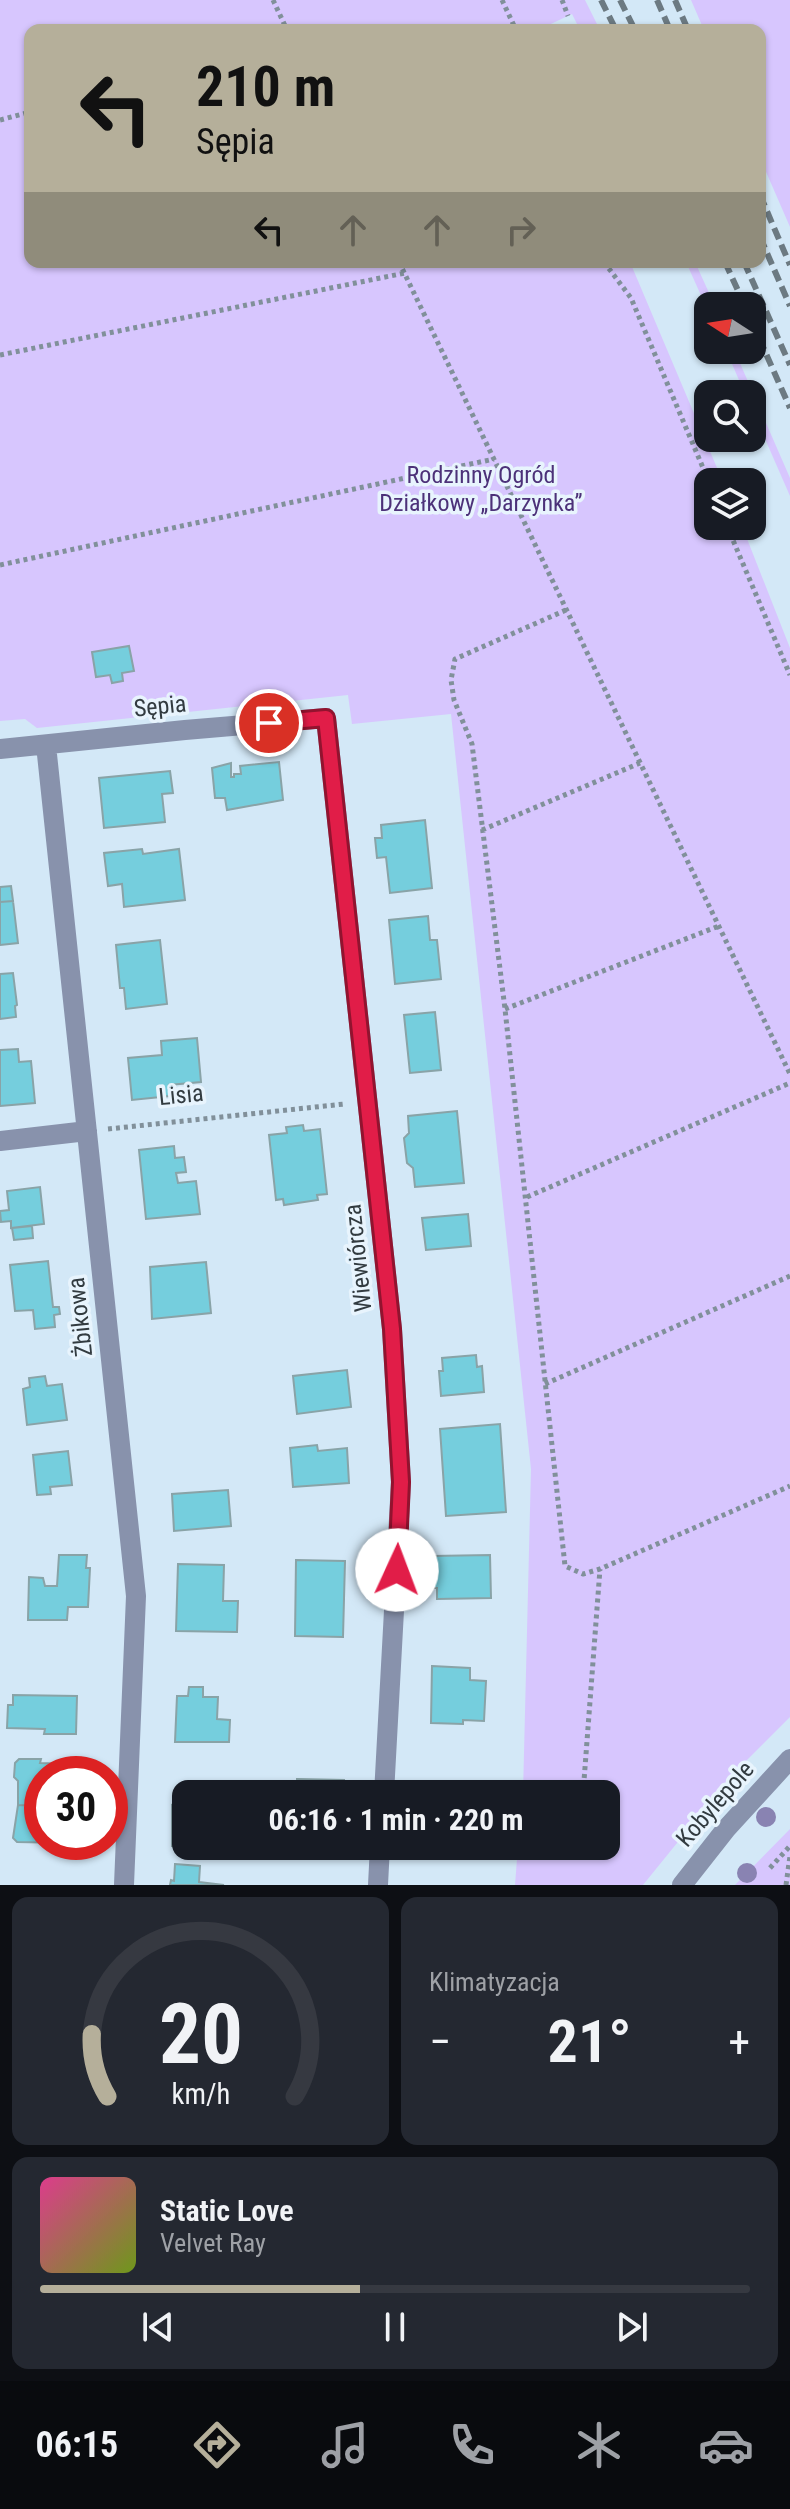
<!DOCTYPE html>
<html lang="pl">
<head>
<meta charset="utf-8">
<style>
	:root { --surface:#171b24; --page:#242831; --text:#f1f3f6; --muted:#9ea1a6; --line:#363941; --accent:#b5af9a }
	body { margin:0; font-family:"Roboto Condensed",sans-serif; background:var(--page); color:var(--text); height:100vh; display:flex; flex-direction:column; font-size:30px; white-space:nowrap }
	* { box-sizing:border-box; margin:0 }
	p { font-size:26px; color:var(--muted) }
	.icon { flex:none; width:44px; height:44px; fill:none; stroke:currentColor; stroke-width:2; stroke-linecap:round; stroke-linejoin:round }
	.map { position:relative; height:1885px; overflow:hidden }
	.drawer { display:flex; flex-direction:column; gap:12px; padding:12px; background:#0d0f14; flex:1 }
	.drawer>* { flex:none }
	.hud { position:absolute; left:24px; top:24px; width:742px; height:244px; border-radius:16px; box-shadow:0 2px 6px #0004; background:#b5af9a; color:#111; overflow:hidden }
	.needle { width:52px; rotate:282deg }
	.controls { position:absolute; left:694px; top:292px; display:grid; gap:16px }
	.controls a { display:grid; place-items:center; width:72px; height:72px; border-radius:16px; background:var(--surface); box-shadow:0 2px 6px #0004; font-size:40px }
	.speed { position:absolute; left:24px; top:1756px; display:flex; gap:16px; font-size:40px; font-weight:700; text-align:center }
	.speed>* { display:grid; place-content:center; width:104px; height:104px; border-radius:50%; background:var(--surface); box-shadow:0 2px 6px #0004; line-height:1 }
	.speed .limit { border:12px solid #d22; background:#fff; color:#111 }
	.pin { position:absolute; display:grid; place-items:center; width:68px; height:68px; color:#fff; margin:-34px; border:4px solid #fff; border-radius:50%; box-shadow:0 2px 8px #0007 }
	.me { position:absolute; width:88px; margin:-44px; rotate:2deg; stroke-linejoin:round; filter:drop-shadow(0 0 6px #0008) }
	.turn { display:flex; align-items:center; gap:28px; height:168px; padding:0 40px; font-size:36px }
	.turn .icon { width:104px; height:104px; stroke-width:2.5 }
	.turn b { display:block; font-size:56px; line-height:68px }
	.lanes { display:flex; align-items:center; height:76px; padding:0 40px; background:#0003; justify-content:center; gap:40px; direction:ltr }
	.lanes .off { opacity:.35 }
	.big { font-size:60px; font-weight:700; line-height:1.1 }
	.drawer .widget { flex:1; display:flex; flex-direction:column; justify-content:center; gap:12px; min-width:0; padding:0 28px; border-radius:16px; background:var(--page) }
	.drawer .dial { align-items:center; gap:0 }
	.dial svg { height:208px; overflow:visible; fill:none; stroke:var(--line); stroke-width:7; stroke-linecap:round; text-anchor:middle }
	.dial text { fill:var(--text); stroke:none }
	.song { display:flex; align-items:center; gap:24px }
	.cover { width:96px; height:96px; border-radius:12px; background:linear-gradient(135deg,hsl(330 70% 55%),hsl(80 70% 35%)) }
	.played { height:8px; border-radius:4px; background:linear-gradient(90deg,var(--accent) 45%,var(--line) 45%) }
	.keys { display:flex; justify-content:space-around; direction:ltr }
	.heat { display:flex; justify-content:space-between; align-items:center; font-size:44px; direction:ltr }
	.drawer .tiles { flex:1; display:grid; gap:12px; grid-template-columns:1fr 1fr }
	.widget:last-child { grid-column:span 2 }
	.trip { position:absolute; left:172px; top:1780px; width:448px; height:80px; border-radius:16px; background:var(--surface); box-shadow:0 2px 6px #0004; font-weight:700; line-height:80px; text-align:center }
	.tab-bar { display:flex; height:128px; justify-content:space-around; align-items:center; background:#090b0e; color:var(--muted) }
	.tab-bar .icon { width:56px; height:56px }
	.tab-bar .active { color:var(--accent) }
	.tab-bar b { font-size:36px; color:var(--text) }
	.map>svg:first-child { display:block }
	.green { fill:#d7c6fe }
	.building { fill:#75cedd; stroke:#89a3a7; stroke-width:2 }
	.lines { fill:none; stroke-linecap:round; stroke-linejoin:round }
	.path { stroke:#81909a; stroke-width:5; stroke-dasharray:4 4; stroke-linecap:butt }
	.minor { stroke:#8892ac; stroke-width:20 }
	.rail { stroke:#6c7a82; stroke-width:6; stroke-dasharray:12 6; stroke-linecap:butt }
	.tree { fill:#8983b2 }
	.route-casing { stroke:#92132f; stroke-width:20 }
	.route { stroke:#e11d48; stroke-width:14 }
	.labels { text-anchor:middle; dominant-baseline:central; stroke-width:7; stroke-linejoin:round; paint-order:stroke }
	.park-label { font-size:24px; fill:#4c3179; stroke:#e8f4fd }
	.street-label { font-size:24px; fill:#323b40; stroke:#e8f4fd }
</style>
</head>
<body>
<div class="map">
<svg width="790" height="1885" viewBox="0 0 790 1885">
	<rect width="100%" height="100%" fill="#d3e8f7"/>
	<path class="green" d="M0,0H585L600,30H580L572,14L538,30H30V262H630L723,482H708V526H742L790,648V1717L733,1774L643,1885H515L518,1846H606V1794H523L531,1469L451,714L352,724L348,695L37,728L25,719L0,721Z
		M691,0H790V227L760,158V30H704Z
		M686,262H695L715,306H708V311Z
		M726,350H734L736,354L790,478V496L752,409V394H745Z
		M790,1829V1885H735Z"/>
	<path class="building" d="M129,646L134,671L122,673L123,681L112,683L110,675L96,677L92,652Z
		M279,762L283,800L227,810L225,798H215L212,768L231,763V777H234V774H241L240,766Z
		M170,771L173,793L162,794L165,822L104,828L99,778Z
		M425,820L432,888L390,893L386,857L377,858L375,838H382L381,825Z
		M142,849L143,854L179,849L185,900L124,907L122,884L108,886L104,853Z
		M11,886L13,901L0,902V887Z
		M13,901L18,943L0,945V902Z
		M428,916L430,940H437L441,979L395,984L389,920Z
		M160,940L167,1004L126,1009L124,988H120L116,945Z
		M13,973L17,1005L15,1006L16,1017L0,1019V974Z
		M435,1012L441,1070L410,1073L404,1015Z
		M197,1038L201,1082L169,1085L170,1096L132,1100L128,1058L162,1055L161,1041Z
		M18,1049L19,1062L31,1061L35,1103L0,1106V1050Z
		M457,1111L464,1183L415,1187L413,1168L407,1163L404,1138L409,1133L408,1116Z
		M303,1125L304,1131L320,1129L327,1194L317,1195L318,1200L284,1205L283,1199L276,1200L269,1135L287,1133L286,1127Z
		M174,1146L175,1158L184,1157L186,1172L176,1173L178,1183L196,1181L200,1214L146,1219L139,1150Z
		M40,1187L44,1224L11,1228V1221L1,1222L0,1211L9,1210L7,1191Z
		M468,1214L471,1246L426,1250L422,1218Z
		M32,1226L33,1238L14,1240L12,1228Z
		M48,1261L53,1307H59L60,1314L54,1315L55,1327L35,1329L33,1310L15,1311L10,1265Z
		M206,1262L211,1313L152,1319L150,1267Z
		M476,1355L477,1367L482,1366L484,1392L441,1396L439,1371H443L442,1358Z
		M347,1370L351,1407L297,1414L293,1376Z
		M45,1376L47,1386L62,1384L67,1420L27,1425L23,1389L30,1387L29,1378Z
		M500,1424L506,1512L446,1516L440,1429Z
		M317,1445L318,1451L347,1448L349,1483L293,1487L290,1448Z
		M68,1451L72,1485L50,1487L51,1494L37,1495L33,1455Z
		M228,1490L231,1526L174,1531L172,1494Z
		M59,1555H87L86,1568H90L88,1607H68L67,1620H28L29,1577L43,1578L45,1586H57Z
		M490,1555L491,1598L437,1599V1588H432V1556Z
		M296,1560L345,1561L343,1637L295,1636Z
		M178,1564L224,1565L223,1601H238L237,1632L176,1631Z
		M432,1666L470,1668V1680L486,1681L484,1721L463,1720V1724L431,1723Z
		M189,1687H203V1697H218L217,1719L230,1720L229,1742H175L177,1696H188Z
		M13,1695L77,1696L76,1734H44L45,1729L7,1728L8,1705H13Z
		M19,1759H41L40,1763L68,1764V1774H42V1806L18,1805V1781L14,1777L15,1763Z
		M297,1779L344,1780V1783H341V1794H297Z
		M180,1791H205V1794H186V1846H172V1805L180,1806Z
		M18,1805L42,1806V1842L67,1843L17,1842L13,1838Z
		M175,1864L200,1866L199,1882L224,1885H170L171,1880L174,1881Z"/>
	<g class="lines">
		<path class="path" d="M273,0L287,30
			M502,0L516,30
			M562,0L568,16
			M0,120L30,112
			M399,262L790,1074
			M604,262L631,298L709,482
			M0,355L405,273
			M727,526L790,675
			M0,565L494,459
			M566,610L455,659L451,680L454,700L472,744L505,1009L565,1566L583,1574L600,1569L790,1486
			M482,830L640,763
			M505,1009L719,926
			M108,1129L344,1104
			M527,1197L790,1083
			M545,1384L790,1276
			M583,1794L600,1569
			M579,1848V1846
			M770,1868L790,1846
			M786,1885L790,1856"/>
		<path class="minor" d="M46,745L136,1596L124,1885
			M0,749L185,730L326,718L392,1329L401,1482L384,1794
			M0,1141L87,1131
			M378,1885L380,1846
			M682,1885L726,1829L790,1759"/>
		<path class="rail" d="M601,0L616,30
			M620,0L635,30
			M657,0L670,30
			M675,0L688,30
			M760,195L790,265
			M760,237L790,306
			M725,262L745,306
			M744,262L790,365
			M752,322L790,408"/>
	</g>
	<g class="tree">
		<circle cx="766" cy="1817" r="10"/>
		<circle cx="747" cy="1873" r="10"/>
	</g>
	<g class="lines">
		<g class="route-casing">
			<path id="route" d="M269,723L326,718L392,1329L401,1482L397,1570"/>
		</g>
		<use href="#route" class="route"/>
	</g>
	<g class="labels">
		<g class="park-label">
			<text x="481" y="475">Rodzinny Ogród<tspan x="481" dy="28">Działkowy „Darzynka”</tspan></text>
		</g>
		<g class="street-label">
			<text transform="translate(160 706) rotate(-6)">Sępia</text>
			<text transform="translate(181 1095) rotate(-6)">Lisia</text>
			<text transform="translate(358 1258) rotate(-96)">Wiewiórcza</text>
			<text transform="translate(80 1317) rotate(-96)">Żbikowa</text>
			<text transform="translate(715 1804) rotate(-49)">Kobylepole</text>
		</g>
	</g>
</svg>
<div class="controls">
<a><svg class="needle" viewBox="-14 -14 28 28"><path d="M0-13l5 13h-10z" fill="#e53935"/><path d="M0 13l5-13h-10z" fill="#9ea1a6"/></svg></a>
<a><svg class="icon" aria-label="search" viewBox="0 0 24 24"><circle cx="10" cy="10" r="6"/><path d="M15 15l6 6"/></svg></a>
<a><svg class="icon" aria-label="layers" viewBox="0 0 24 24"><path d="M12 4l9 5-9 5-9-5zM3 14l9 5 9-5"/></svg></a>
</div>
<div class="speed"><div class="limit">30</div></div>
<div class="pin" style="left:269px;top:723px;background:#d93025"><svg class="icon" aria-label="arrive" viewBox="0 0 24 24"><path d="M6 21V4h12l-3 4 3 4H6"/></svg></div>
<svg class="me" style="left:397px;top:1570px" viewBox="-20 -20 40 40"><circle r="19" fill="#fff"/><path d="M0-13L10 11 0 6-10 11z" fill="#e11d48"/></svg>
<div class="trip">06:16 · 1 min · 220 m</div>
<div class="hud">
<div class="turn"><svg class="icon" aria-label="left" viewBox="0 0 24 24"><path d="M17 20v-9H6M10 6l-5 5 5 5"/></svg><div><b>210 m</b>Sępia</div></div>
<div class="lanes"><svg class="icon" aria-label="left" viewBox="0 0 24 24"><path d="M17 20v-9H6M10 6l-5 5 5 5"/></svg><svg class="icon off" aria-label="ahead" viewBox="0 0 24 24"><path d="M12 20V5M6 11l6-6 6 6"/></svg><svg class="icon off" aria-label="ahead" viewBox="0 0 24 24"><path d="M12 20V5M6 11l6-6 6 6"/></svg><svg class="icon off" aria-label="right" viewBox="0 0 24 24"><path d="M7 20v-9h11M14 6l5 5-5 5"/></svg></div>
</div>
</div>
<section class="drawer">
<div class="tiles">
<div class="widget dial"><svg viewBox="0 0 100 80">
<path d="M14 69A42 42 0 1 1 86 69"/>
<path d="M14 69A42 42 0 0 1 8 45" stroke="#b5af9a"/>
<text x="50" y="56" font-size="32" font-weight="700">20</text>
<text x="50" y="72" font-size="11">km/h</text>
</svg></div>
<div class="widget"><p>Klimatyzacja</p>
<div class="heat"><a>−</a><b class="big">21°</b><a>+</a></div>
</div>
<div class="widget">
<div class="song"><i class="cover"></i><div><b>Static Love</b><p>Velvet Ray</p></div></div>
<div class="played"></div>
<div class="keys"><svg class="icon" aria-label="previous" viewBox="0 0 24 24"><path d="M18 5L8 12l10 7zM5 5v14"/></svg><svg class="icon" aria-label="pause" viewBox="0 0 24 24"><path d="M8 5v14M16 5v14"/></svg><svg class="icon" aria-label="next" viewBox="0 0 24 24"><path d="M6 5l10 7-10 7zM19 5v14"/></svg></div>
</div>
</div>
</section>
<nav class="tab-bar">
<b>06:15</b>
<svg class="icon active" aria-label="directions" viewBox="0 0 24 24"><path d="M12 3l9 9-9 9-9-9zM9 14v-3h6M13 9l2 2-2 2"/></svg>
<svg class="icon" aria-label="music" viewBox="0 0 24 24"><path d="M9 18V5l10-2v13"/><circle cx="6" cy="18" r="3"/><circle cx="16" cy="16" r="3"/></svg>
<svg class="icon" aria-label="phone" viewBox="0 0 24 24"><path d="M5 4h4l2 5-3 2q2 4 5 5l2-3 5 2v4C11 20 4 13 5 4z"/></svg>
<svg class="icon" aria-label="climate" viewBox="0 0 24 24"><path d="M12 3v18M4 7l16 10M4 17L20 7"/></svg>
<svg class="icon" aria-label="car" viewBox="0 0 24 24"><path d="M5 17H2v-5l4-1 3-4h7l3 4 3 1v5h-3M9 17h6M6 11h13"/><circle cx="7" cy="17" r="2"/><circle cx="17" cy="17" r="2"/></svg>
</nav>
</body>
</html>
